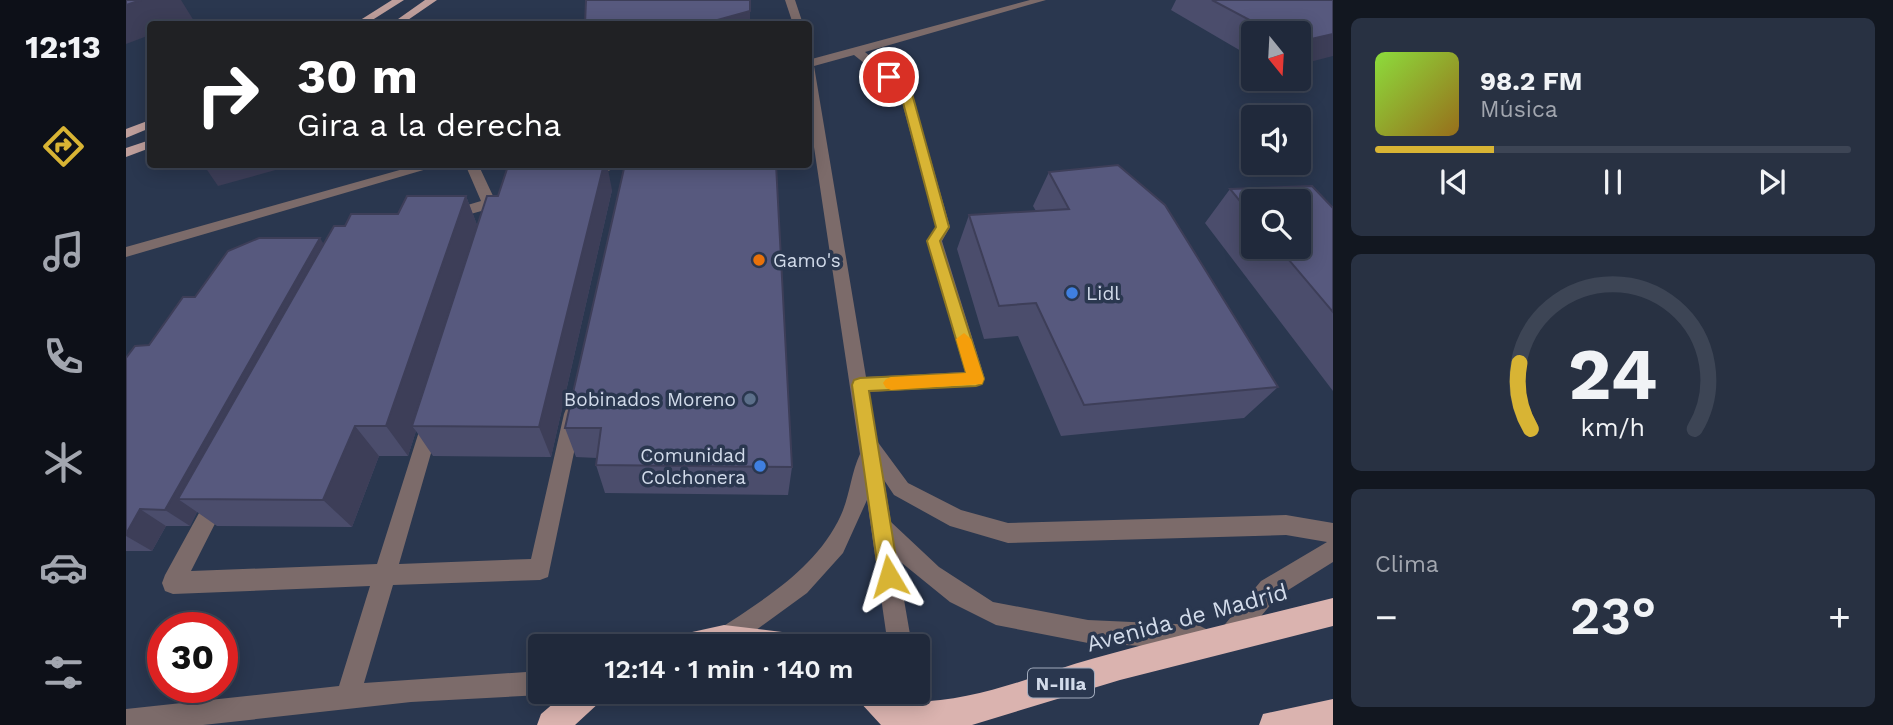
<!DOCTYPE html>
<html lang="es">
<head>
<meta charset="utf-8">
<style>
	:root { --surface:#20293b; --page:#283142; --text:#f1f3f6; --muted:#a2a6af; --line:#3d4555; --accent:#d8b434 }
	body { margin:0; font-family:"Work Sans",sans-serif; background:var(--page); color:var(--text); height:100vh; display:flex; flex-direction:column; font-size:26px; white-space:nowrap }
	* { box-sizing:border-box; margin:0 }
	p { font-size:23px; color:var(--muted) }
	.icon { flex:none; width:38px; height:38px; fill:none; stroke:currentColor; stroke-width:2; stroke-linecap:round; stroke-linejoin:round }
	.map { position:relative; flex:1; overflow:hidden }
	.panel { display:flex; flex-direction:column; gap:18px; padding:18px; background:#121720; width:560px }
	.panel>* { flex:none }
	.guide { position:absolute; left:21px; top:21px; width:665px; height:147px; border-radius:7px; box-shadow:0 4px 18px #0003,0 0 0 2px var(--line); background:#202124; color:#fff; overflow:hidden }
	.needle { width:46px; rotate:162deg }
	.fabs { position:absolute; left:1115px; top:21px; display:grid; gap:14px }
	.fabs a { display:grid; place-items:center; width:70px; height:70px; border-radius:7px; background:var(--surface); box-shadow:0 4px 18px #0003,0 0 0 2px var(--line); font-size:35px }
	.speed { position:absolute; left:21px; top:612px; display:flex; gap:14px; font-size:35px; font-weight:700; text-align:center }
	.speed>* { display:grid; place-content:center; width:91px; height:91px; border-radius:50%; background:var(--surface); box-shadow:0 4px 18px #0003,0 0 0 2px var(--line); line-height:1 }
	.speed .limit { border:10px solid #d22; background:#fff; color:#111 }
	.pin { position:absolute; display:grid; place-items:center; width:60px; height:60px; color:#fff; margin:-30px; border:4px solid #fff; border-radius:50%; box-shadow:0 2px 7px #0007 }
	.me { position:absolute; width:77px; margin:-38px; rotate:353deg; stroke-linejoin:round; filter:drop-shadow(0 0 5px #0008) }
	.turn { display:flex; align-items:center; gap:24px; height:147px; padding:0 35px; font-size:32px }
	.turn .icon { width:91px; height:91px; stroke-width:2.5 }
	.turn b { display:block; font-size:49px; line-height:60px }
	.big { font-size:52px; font-weight:600; line-height:1.1 }
	.panel .widget { flex:1; display:flex; flex-direction:column; justify-content:center; gap:10px; min-width:0; padding:0 24px; border-radius:10px; background:var(--page) }
	.panel .dial { align-items:center; gap:0 }
	.dial svg { height:182px; overflow:visible; fill:none; stroke:var(--line); stroke-width:7; stroke-linecap:round; text-anchor:middle }
	.dial text { fill:var(--text); stroke:none }
	.song { display:flex; align-items:center; gap:21px }
	.cover { width:84px; height:84px; border-radius:10px; background:linear-gradient(135deg,hsl(90 70% 55%),hsl(40 70% 35%)) }
	.played { height:7px; border-radius:4px; background:linear-gradient(90deg,var(--accent) 25%,var(--line) 25%) }
	.keys { display:flex; justify-content:space-around; direction:ltr }
	.heat { display:flex; justify-content:space-between; align-items:center; font-size:38px; direction:ltr }
	.trip { position:absolute; left:402px; top:634px; width:402px; height:70px; border-radius:7px; background:var(--surface); box-shadow:0 4px 18px #0003,0 0 0 2px var(--line); font-weight:600; line-height:70px; text-align:center }
	main { display:flex; flex:1; min-height:0 }
	.tab-bar { display:flex; flex-direction:column; width:126px; justify-content:space-around; align-items:center; background:#0d1018; color:var(--muted) }
	.tab-bar .icon { width:49px; height:49px }
	.tab-bar .on { color:var(--accent) }
	.tab-bar b { font-size:32px; color:var(--text) }
	.map>svg:first-child { display:block }
	.lines { fill:none; stroke-linecap:round; stroke-linejoin:round }
	.minor { fill:#7c6b6a; fill-rule:evenodd }
	.major { fill:#bf9f9c; fill-rule:evenodd }
	.highway { fill:#dab3af; fill-rule:evenodd }
	.wall { fill:#4b4d6c; fill-rule:evenodd }
	.shaded-wall { fill:#3d3e58 }
	.building { fill:#57597e; stroke:#3d3e58; stroke-width:2 }
	.route { fill:#d8b434; stroke:#8c7522; stroke-width:2 }
	.slow { fill:#f59e0b }
	.food-dot { fill:#e8710a; stroke:#2a374f; stroke-width:2.5 }
	.shop-dot { fill:#3f7fe0; stroke:#2a374f; stroke-width:2.5 }
	.service-dot { fill:#5c6f8a; stroke:#2a374f; stroke-width:2.5 }
	.labels { text-anchor:middle; dominant-baseline:central; stroke-width:7; stroke-linejoin:round; paint-order:stroke }
	.shield { fill:#2a374f; stroke:#a0aabc; stroke-width:2 }
	.shield-label { font-size:18px; font-weight:bold; fill:#d2dbea }
	.poi-label { font-size:19px; fill:#d2dbea; stroke:#2a374f; text-anchor:start }
	.near-street-label { font-size:23px; fill:#d2dbea; stroke:#2a374f }
</style>
</head>
<body>
<main>
<nav class="tab-bar">
<b>12:13</b>
<svg class="icon on" aria-label="directions" viewBox="0 0 24 24"><path d="M12 3l9 9-9 9-9-9zM9 14v-3h6M13 9l2 2-2 2"/></svg>
<svg class="icon" aria-label="music" viewBox="0 0 24 24"><path d="M9 18V5l10-2v13"/><circle cx="6" cy="18" r="3"/><circle cx="16" cy="16" r="3"/></svg>
<svg class="icon" aria-label="phone" viewBox="0 0 24 24"><path d="M5 4h4l2 5-3 2q2 4 5 5l2-3 5 2v4C11 20 4 13 5 4z"/></svg>
<svg class="icon" aria-label="climate" viewBox="0 0 24 24"><path d="M12 3v18M4 7l16 10M4 17L20 7"/></svg>
<svg class="icon" aria-label="car" viewBox="0 0 24 24"><path d="M5 17H2v-5l4-1 3-4h7l3 4 3 1v5h-3M9 17h6M6 11h13"/><circle cx="7" cy="17" r="2"/><circle cx="17" cy="17" r="2"/></svg>
<svg class="icon" aria-label="filters" viewBox="0 0 24 24"><path d="M4 7h16M4 17h16"/><circle cx="9" cy="7" r="2"/><circle cx="15" cy="17" r="2"/></svg>
</nav>
<div class="map">
<svg width="1207" height="725" viewBox="0 0 1207 725">
	<rect width="100%" height="100%" fill="#2a374f"/>
	<g class="lines">
		<path class="minor" d="M659,0H669L677,24H667Z
			M904,0H920L739,52L785,90L824,227L816,241L859,379L856,384L850,386L743,392L751,441L782,483L835,510L882,523L1160,515L1207,523V562L1151,597L1111,645L1103,649L1095,645L1091,637L1095,629L1135,581L1201,542L1160,535L882,543L824,526L768,495L758,480L765,522L813,567L867,602L962,620L1072,625L1080,629L1084,637L1080,645L1072,649L962,643L870,625L824,602L771,559L786,646H762L741,500L717,553L681,593L608,646H589L586,639L590,631C637,600 691,568 715,515C724,495 725,473 734,454L682,107V60ZM728,55L773,91L810,227L801,241L839,372L740,377L688,66Z
			M295,164H318L0,257V247Z
			M339,164H352L368,198L385,196V202L371,206L375,214L373,217H363L359,210L323,220L318,218L316,215L318,212L355,201Z
			M479,164H500L461,179L454,175Z
			M447,406L454,409L456,414L422,577L414,580L267,585L238,683L415,671V691L424,692L415,695L285,702L77,725H0V709L213,686L244,586L47,594L39,591L36,583L39,575L84,493L91,491L98,493L101,500L65,571L251,564L296,422L298,416L305,414L312,416L314,422L273,564L405,559L438,414L440,409Z
			M793,682L807,725H783L774,691H793Z"/>
		<path class="major" d="M266,0H278L240,24H228Z
			M299,0H311L276,24H265Z
			M24,120V128L0,138V129Z
			M24,140V148L0,157V148Z"/>
		<path class="highway" d="M1207,598V626L994,680L846,725H755L733,701L729,691H763L772,701C842,706 904,676 969,658C1048,636 1127,618 1207,598Z
			M598,625L656,632L666,636L670,646H544L548,636Z
			M442,691H479L475,701L449,725H411L415,714Z
			M1207,699V725H1133L1137,714Z"/>
	</g>
	<path class="wall" d="M1050,0H1207L1172,33H1127V58L1045,10Z
		M499,164L666,467L662,495L479,493L470,465L471,458L450,457L439,428Z
		M923,172L1152,387L1118,418L935,436L892,336L858,339L831,249L843,215L910,211L907,206Z
		M1104,189L1207,208V391L1079,223ZM1127,201L1172,247H1127Z
		M486,190L425,457L307,456L290,431L282,456H253L226,527L91,526L71,512L64,526H40L26,551H0V358L23,345L69,297L198,244L219,226L272,214L340,196L351,225Z"/>
	<path class="shaded-wall" d="M15,0H55L68,21L57,24H24V35L0,44V5Z
		M624,11V24H577Z
		M1207,33V56L1172,65V42Z
		M77,164H171L92,186Z
		M478,164H481L486,190L425,457L413,427Z
		M340,196L353,230L286,426L290,431L282,456L260,426Z
		M194,238L207,259L52,499L71,512L64,526L39,510Z
		M229,426L253,456L226,527L197,500Z
		M14,509L40,526L26,551L0,536V534Z"/>
	<path class="building" d="M0,0H15L0,5Z
		M460,0H624V11L577,24H459Z
		M1086,0H1207V34L1172,42V33H1148Z
		M428,164H478L413,427L286,426L361,196H372L381,169L427,168Z
		M499,164H650L666,467L470,465L475,428H439Z
		M992,165L1039,205L1152,387L958,405L910,303L873,306L843,215L943,209L923,172Z
		M1186,186L1207,208V312L1152,247H1172V201H1127V217L1104,189Z
		M281,196H340L260,426H229L197,500L52,499L208,226H219L225,214H272Z
		M133,238H194L39,510L14,509L0,534V358L9,346L23,345L57,297H69L102,251Z"/>
	<path class="route" d="M760,75H767L785,90L823,227L814,241L858,379L856,384L850,386L743,391L773,576L770,583L763,586L756,583L753,576L726,385L728,380L734,378L840,373L801,241L810,227L774,91L760,80Z"/>
	<path class="slow" d="M838,333L845,339L858,379L856,384L765,390L760,388L757,383L760,379L765,377L840,373L830,339Z"/>
	<circle class="food-dot" cx="633" cy="260" r="7"/>
	<g class="shop-dot">
		<circle cx="946" cy="293" r="7"/>
		<circle cx="634" cy="466" r="7"/>
	</g>
	<circle class="service-dot" cx="624" cy="399" r="7"/>
	<g class="labels">
		<rect class="shield" x="902" y="668.5" width="66" height="29" rx="5"/>
		<g class="shield-label">
			<text x="935" y="683">N-IIIa</text>
		</g>
		<g class="poi-label">
			<text x="647" y="260">Gamo's</text>
			<text x="960" y="293">Lidl</text>
			<text x="610" y="399" text-anchor="end">Bobinados Moreno</text>
			<text x="620" y="455" text-anchor="end">Comunidad<tspan x="620" dy="22">Colchonera</tspan></text>
		</g>
		<g class="near-street-label">
			<text transform="translate(1061 618) rotate(-15)">Avenida de Madrid</text>
		</g>
	</g>
</svg>
<div class="fabs">
<a><svg class="needle" viewBox="-14 -14 28 28"><path d="M0-13l5 13h-10z" fill="#e53935"/><path d="M0 13l5-13h-10z" fill="#a2a6af"/></svg></a>
<a><svg class="icon" aria-label="sound" viewBox="0 0 24 24"><path d="M4 9h4l5-4v14l-5-4H4zM17 9q2 3 0 6"/></svg></a>
<a><svg class="icon" aria-label="search" viewBox="0 0 24 24"><circle cx="10" cy="10" r="6"/><path d="M15 15l6 6"/></svg></a>
</div>
<div class="speed"><div class="limit">30</div></div>
<div class="pin" style="left:763px;top:77px;background:#d93025"><svg class="icon" aria-label="arrive" viewBox="0 0 24 24"><path d="M6 21V4h12l-3 4 3 4H6"/></svg></div>
<svg class="me" style="left:763px;top:576px" viewBox="-20 -20 40 40"><path d="M0-17L14 15 0 8-14 15z" fill="#d8b434" stroke="#fff" stroke-width="4"/></svg>
<div class="trip">12:14 · 1 min · 140 m</div>
<div class="guide">
<div class="turn"><svg class="icon" aria-label="right" viewBox="0 0 24 24"><path d="M7 20v-9h11M14 6l5 5-5 5"/></svg><div><b>30 m</b>Gira a la derecha</div></div>
</div>
</div>
<section class="panel">
<div class="widget">
<div class="song"><i class="cover"></i><div><b>98.2 FM</b><p>Música</p></div></div>
<div class="played"></div>
<div class="keys"><svg class="icon" aria-label="previous" viewBox="0 0 24 24"><path d="M18 5L8 12l10 7zM5 5v14"/></svg><svg class="icon" aria-label="pause" viewBox="0 0 24 24"><path d="M8 5v14M16 5v14"/></svg><svg class="icon" aria-label="next" viewBox="0 0 24 24"><path d="M6 5l10 7-10 7zM19 5v14"/></svg></div>
</div>
<div class="widget dial"><svg viewBox="0 0 100 80">
<path d="M14 69A42 42 0 1 1 86 69"/>
<path d="M14 69A42 42 0 0 1 9 40" stroke="#d8b434"/>
<text x="50" y="56" font-size="32" font-weight="700">24</text>
<text x="50" y="72" font-size="11">km/h</text>
</svg></div>
<div class="widget"><p>Clima</p>
<div class="heat"><a>−</a><b class="big">23°</b><a>+</a></div>
</div>
</section>
</main>
</body>
</html>
